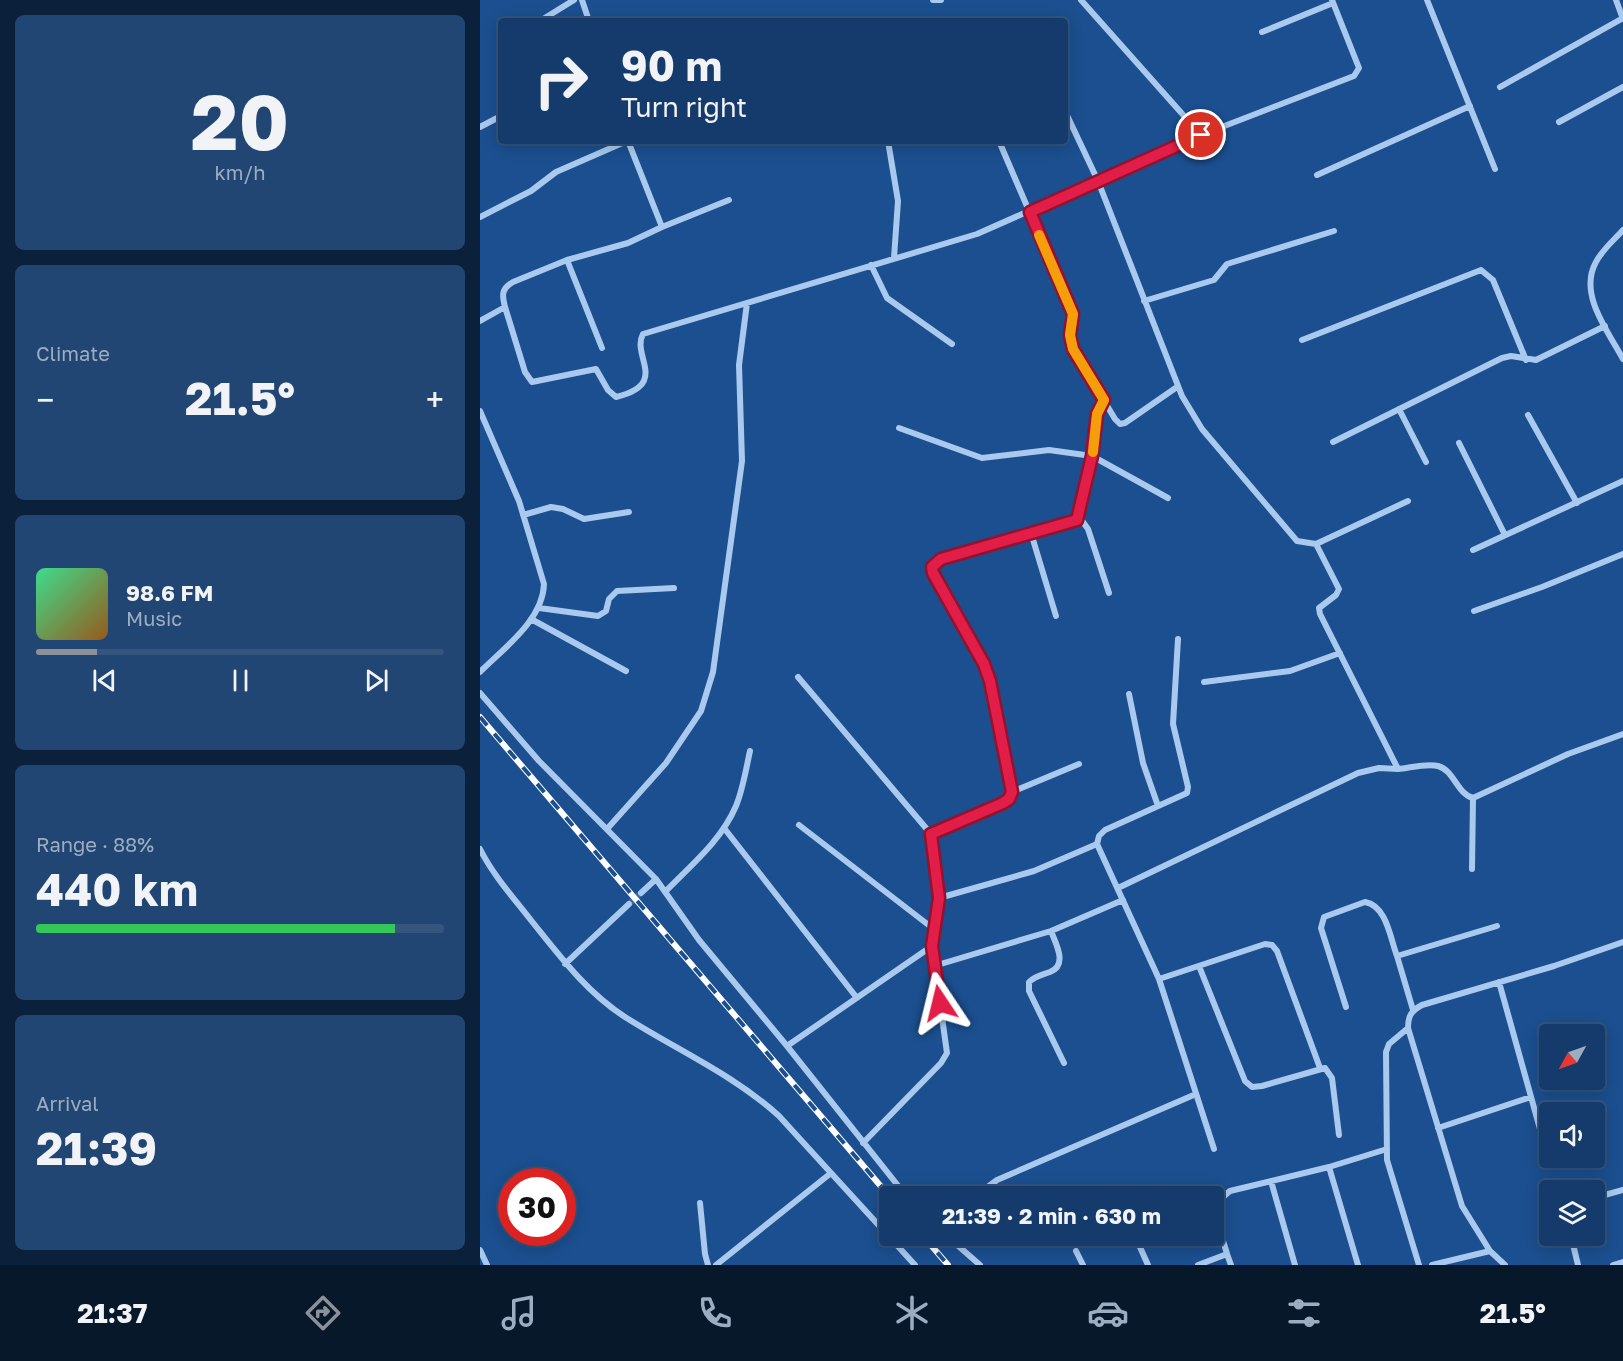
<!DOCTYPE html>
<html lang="en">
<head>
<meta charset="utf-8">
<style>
	:root { --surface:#143b6b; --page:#214673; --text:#f1f3f6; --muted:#9dadc1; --line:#33557e; --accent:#8c9099 }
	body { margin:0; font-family:"Golos Text",sans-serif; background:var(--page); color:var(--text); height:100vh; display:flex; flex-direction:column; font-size:22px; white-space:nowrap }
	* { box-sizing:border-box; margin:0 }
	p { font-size:20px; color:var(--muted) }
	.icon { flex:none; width:33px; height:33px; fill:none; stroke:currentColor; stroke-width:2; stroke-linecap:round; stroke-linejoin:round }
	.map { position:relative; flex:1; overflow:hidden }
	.drawer { display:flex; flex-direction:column; gap:15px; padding:15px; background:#0b203b; width:480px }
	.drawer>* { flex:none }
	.hud { position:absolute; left:18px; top:18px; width:570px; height:126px; border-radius:6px; box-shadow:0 3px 15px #0003,0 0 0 2px var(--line); background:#143b6b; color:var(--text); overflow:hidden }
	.needle { width:39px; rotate:230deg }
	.controls { position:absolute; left:1059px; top:1024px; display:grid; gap:12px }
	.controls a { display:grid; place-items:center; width:66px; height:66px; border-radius:6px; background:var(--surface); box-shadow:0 3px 15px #0003,0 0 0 2px var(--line); font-size:30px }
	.speed { position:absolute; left:18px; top:1168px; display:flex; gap:12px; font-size:30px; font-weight:700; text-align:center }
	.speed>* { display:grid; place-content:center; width:78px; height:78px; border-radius:50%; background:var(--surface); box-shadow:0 3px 15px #0003,0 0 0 2px var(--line); line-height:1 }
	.speed .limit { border:9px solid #d22; background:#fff; color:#111 }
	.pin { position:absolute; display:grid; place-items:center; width:51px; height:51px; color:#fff; margin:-26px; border:3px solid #fff; border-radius:50%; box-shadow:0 2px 6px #0007 }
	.me { position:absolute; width:66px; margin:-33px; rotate:350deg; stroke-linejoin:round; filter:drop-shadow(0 0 4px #0008) }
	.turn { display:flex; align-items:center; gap:21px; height:126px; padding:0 24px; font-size:27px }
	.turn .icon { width:78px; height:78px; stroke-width:2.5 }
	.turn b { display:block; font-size:42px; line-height:51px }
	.big { font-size:45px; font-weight:700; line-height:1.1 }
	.drawer .tile { flex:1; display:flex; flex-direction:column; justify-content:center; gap:9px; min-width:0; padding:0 21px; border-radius:9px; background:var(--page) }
	.drawer .dial { align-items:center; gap:0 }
	.dial b { font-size:78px; line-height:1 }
	.song { display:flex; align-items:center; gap:18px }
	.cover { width:72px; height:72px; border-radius:9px; background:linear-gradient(135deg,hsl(150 70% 55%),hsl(30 70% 35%)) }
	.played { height:6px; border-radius:3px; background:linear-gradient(90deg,var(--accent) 15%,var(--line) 15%) }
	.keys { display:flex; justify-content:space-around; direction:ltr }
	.heat { display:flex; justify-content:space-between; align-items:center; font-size:33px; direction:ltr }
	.charge { height:9px; border-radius:4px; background:linear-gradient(90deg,#34c759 88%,var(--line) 0) }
	.trip { position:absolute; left:399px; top:1186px; width:345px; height:60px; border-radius:6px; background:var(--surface); box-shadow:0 3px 15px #0003,0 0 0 2px var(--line); font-weight:700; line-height:60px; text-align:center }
	.tab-bar { display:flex; height:96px; justify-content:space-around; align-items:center; background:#08182b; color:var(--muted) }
	.tab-bar .icon { width:42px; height:42px }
	.tab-bar .selected { color:var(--accent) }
	.tab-bar b { font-size:27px; color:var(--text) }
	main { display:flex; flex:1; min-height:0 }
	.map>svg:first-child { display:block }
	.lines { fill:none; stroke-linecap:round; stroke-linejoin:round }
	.minor-tunnel { stroke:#3d69a0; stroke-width:6; stroke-dasharray:6 3; stroke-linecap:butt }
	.minor { stroke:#a9c9ee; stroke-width:6 }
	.rail-casing { stroke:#fff; stroke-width:6 }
	.rail { stroke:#1b4f8f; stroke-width:4; stroke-dasharray:11; stroke-linecap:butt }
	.route-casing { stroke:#92132f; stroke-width:15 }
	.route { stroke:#e11d48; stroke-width:10 }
	.slow { stroke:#f59e0b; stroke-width:10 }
</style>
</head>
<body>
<main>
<section class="drawer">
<div class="tile dial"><b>20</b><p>km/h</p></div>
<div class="tile"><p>Climate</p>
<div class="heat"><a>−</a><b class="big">21.5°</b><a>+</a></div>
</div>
<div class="tile">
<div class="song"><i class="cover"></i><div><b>98.6 FM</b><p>Music</p></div></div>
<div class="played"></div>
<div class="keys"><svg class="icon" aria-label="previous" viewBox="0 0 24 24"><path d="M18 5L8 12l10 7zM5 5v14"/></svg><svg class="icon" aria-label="pause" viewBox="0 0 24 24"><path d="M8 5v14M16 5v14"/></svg><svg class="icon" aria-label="next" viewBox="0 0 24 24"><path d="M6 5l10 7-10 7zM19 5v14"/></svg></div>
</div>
<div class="tile"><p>Range · 88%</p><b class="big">440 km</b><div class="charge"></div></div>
<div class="tile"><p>Arrival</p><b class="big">21:39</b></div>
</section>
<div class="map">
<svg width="1143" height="1265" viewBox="0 0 1143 1265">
	<rect width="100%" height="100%" fill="#1b4f8f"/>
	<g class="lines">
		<path class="minor-tunnel" d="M149,904L161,893"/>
		<path class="minor" d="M102,0L109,21
			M453,0H461
			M601,0L721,135
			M947,0L1015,169
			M1136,0L1143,19
			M60,21L94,0
			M782,32L853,3
			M20,46L21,45
			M1020,87L1143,18
			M585,111L618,181L702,396L722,429L817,541L836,544L928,501
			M1079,122L1143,87
			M0,127L21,116
			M408,141L418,201L414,258
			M519,141L593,314L590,335L593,349L635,419L640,424L645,423L697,387
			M837,175L990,106
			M0,217L51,191L76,172L147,141
			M182,227L249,200
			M1143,230C1134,240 1122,250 1116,262C1098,294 1128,331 1143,359
			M87,260L122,348
			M391,265L407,298L472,344
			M664,301L734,280L747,264L854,231
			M25,307L45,372L52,382L116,369L128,390L136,397C190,384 151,356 163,334L497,234L721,135L874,76L879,68L852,0
			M0,321L25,307C22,295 21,289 33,282L87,260L148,243L182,227L148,141
			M822,340L1001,270L1013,280L1046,360
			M919,409L946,462
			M0,411L39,501L64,584C63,620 24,648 0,672
			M1048,415L1097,503
			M419,428L502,458L569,450L612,456L688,498
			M853,442L1022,358L1031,356L1056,360L1125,326
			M979,443L1025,535
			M43,515L71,507L83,509L104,519L149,512
			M597,520L603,522L608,529L629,593
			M551,533L576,616
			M993,550L1143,481
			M59,608L118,616L126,611L129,599L137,591L194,588
			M994,611L1062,587L1143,554
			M51,619L146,671
			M698,639L693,724L708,787L707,793L625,830L619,836L617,844L679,979L734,1149
			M318,677L451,834L459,898L452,946L467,1053L461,1063L383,1143
			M724,682L810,671L860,653
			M0,693L59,761L176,879L219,940L307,1046L427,1197
			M649,694L663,763L678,806
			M918,769C930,768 946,763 958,766C974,770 977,794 993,798L1088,754L1143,734
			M532,792L599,764
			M319,825L455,930
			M244,828L377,998
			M127,829L186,763L221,711L233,672L262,461L259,365L267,303
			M451,834L523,803L529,799L532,792L510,681L504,664L453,573L452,567L461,559L597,520L612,456L617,414L624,400
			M0,849C13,875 32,896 50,919C79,955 106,992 145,1017C197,1050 254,1075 299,1116L435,1265
			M992,869L993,798
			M638,888L878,773L899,768L918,769L840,614L839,608L856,595L859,589L836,544
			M185,892C211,865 241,841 256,806C263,789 266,769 270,751
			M161,893L176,879
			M459,898L554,871L617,844
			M571,931C576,944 588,965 570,972C562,975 555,976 549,982V991L584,1063
			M85,964L149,904
			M454,966L571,931L643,900
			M719,966L765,1081L772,1087L782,1086L845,1068L852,1078L859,1135
			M679,979L785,944L792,945L797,951L840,1068
			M1019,982L1065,1147
			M866,1007L841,928L844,917L885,902C907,906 910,938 917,956
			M933,1010L917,956L1017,926
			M928,1028C928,1016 931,1011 942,1005L1074,966L1143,942
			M307,1046L452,946
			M958,1128L1051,1097
			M849,1167L878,1265
			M791,1181L815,1265
			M503,1197L509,1186L517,1180L716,1094
			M1114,1198L1143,1190
			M220,1203L225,1254L228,1265
			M467,1236L500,1265
			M655,1236L668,1265
			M1091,1236L1098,1265
			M0,1250L7,1265
			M596,1251L603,1265
			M747,1254L751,1265
			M236,1265L351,1173
			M718,1265L747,1254C741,1231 726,1208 750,1191L849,1167L907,1149
			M939,1265L907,1160L906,1052L909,1044L928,1028L982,1206L1010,1251L1025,1265
			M952,1265L1010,1251
			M1133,1265L1143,1262"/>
		<g class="rail-casing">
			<path id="rail" d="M0,717L410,1197
				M443,1236L468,1265"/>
		</g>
		<use href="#rail" class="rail"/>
	</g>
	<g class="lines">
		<g class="route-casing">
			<path id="route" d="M460,1003L452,946L459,898L451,834L523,803L529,799L532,792L510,681L504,664L453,573L452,567L461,559L597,520L612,456L617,414L624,400L593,349L590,335L593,314L550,212L721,135"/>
		</g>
		<use href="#route" class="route"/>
		<path class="slow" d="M559,235L593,314L590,335L593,349L624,400L617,414L613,452"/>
	</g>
</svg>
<div class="controls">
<a><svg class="needle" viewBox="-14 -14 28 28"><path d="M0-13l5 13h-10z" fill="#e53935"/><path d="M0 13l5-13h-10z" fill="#9dadc1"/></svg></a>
<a><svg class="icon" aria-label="sound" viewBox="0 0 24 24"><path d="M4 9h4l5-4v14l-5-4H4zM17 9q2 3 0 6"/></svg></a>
<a><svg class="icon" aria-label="layers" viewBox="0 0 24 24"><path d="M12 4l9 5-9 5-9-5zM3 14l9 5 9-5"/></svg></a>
</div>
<div class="speed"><div class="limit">30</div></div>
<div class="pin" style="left:721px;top:135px;background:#d93025"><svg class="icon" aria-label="arrive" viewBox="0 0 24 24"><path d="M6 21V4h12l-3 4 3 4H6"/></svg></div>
<svg class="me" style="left:460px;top:1003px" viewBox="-20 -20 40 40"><path d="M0-17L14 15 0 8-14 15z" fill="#e11d48" stroke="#fff" stroke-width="4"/></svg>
<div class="trip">21:39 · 2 min · 630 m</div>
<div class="hud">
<div class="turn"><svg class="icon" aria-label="right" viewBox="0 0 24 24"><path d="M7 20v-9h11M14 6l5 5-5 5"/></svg><div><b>90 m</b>Turn right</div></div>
</div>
</div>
</main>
<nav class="tab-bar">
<b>21:37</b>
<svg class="icon selected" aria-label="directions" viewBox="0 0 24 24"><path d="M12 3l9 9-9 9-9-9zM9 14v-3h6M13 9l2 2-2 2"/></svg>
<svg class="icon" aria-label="music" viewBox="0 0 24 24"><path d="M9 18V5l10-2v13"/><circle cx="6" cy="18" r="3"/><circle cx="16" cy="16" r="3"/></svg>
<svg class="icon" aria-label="phone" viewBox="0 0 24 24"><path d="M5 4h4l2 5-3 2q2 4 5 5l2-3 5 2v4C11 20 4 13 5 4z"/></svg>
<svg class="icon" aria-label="climate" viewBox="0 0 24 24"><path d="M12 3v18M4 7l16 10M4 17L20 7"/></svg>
<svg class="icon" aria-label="car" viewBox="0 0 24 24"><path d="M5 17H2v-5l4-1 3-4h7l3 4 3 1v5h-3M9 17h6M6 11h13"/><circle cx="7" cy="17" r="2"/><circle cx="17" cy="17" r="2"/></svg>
<svg class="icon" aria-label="filters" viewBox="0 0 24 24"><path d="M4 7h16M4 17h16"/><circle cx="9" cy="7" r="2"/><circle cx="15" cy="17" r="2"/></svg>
<b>21.5°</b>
</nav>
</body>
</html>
